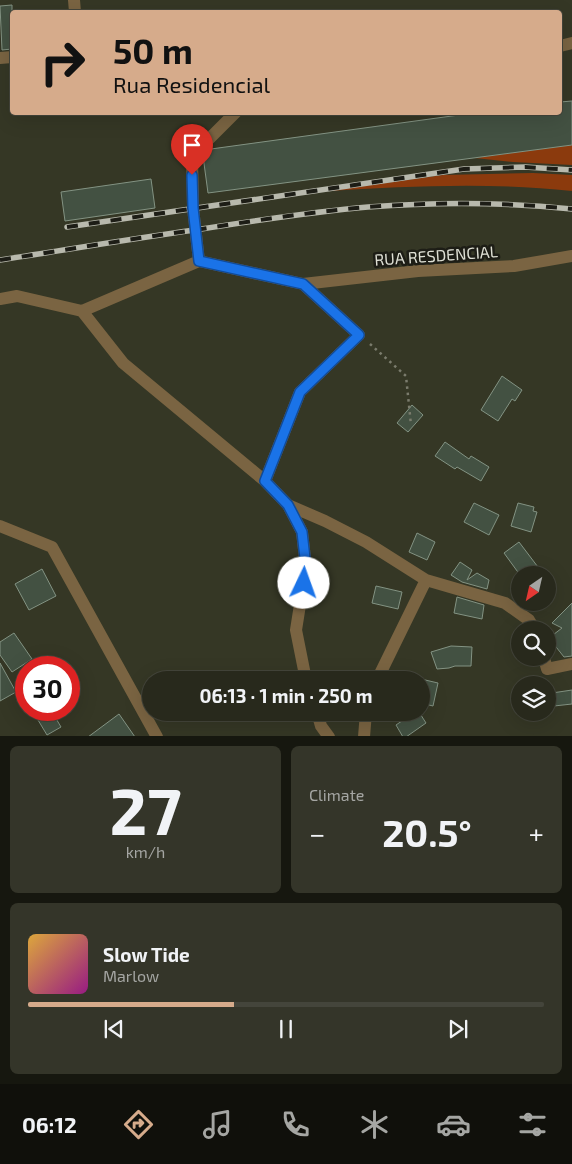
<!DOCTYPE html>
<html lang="en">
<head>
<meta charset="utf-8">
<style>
	:root { --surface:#28291c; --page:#343529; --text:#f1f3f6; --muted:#a5a6a3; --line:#44453b; --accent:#d6ab8b }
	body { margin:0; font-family:"Exo 2",sans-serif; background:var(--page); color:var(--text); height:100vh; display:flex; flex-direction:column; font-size:19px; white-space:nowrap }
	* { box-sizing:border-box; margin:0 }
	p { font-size:16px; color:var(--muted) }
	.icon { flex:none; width:28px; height:28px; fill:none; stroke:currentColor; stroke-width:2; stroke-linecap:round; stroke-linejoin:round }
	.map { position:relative; height:736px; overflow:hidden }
	.side { display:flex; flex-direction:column; gap:10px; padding:10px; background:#16170f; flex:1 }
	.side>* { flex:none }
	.hud { position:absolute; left:10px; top:10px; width:552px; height:105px; border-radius:5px; box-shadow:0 5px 20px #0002,0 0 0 1px var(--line); background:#d6ab8b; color:#111; overflow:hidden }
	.needle { width:32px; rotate:214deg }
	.tools { position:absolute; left:511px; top:566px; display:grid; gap:10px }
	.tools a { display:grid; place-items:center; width:45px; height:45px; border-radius:50%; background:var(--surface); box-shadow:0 5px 20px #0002,0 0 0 1px var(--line); font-size:25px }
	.speed { position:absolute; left:15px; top:656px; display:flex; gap:10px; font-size:25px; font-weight:700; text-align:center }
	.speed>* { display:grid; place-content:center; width:65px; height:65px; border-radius:50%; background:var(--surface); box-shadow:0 5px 20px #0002,0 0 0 1px var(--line); line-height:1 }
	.speed .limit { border:8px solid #d22; background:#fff; color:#111 }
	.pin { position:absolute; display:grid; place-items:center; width:42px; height:42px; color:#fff; margin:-51px -21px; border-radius:50% 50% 50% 0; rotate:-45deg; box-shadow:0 0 5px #0007 }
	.pin .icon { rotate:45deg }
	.me { position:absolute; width:55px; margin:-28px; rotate:3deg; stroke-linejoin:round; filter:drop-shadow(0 0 4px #0008) }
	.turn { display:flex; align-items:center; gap:18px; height:105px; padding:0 20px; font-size:22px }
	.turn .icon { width:65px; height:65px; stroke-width:2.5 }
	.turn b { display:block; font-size:35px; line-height:42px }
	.big { font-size:38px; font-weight:700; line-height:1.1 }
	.side .tile { flex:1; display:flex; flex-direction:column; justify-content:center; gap:8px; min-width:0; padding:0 18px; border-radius:8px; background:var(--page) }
	.side .dial { align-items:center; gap:0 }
	.dial b { font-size:65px; line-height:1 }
	.song { display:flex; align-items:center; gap:15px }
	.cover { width:60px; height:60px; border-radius:8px; background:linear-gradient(135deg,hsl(40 70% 55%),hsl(310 70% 35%)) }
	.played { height:5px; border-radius:2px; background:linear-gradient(90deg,var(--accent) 40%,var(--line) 40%) }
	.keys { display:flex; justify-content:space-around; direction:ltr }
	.heat { display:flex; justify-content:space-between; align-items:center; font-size:28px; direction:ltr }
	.side .tiles { flex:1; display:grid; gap:10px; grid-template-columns:1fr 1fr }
	.tile:last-child { grid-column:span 2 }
	.trip { position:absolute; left:142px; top:671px; width:288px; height:50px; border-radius:25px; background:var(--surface); box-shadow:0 5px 20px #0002,0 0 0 1px var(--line); font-weight:700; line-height:50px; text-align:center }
	.dock { display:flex; height:80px; justify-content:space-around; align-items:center; background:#10100b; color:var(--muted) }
	.dock .icon { width:35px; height:35px }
	.dock .active { color:var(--accent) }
	.dock b { font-size:22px; color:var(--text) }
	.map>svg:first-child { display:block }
	.green { fill:#8b3a0d }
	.building { fill:#435142; stroke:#839383 }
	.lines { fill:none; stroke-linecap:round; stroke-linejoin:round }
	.path { stroke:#7b7c6d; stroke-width:2.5; stroke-dasharray:2.5 4; stroke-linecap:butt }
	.street { stroke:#7a6442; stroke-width:12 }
	.rail-casing { stroke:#b8b9ad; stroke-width:5.5 }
	.rail { stroke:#1d1d16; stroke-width:4; stroke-dasharray:11; stroke-linecap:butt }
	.route-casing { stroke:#114b97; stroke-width:12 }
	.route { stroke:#1a73e8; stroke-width:9 }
	.labels { text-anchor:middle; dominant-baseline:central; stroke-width:5; stroke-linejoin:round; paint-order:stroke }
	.street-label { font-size:16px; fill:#dedfd4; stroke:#1d1d16 }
</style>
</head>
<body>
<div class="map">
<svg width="572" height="737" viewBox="0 0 572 737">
	<rect width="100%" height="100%" fill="#353725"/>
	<path class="green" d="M572,145V165L513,162L475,158Z
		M533,173L572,175V191C491,182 409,186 328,191L443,175Z"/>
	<path class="building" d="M12,5V49L2,50L0,6Z
		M572,101V145L208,193L203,156L211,149L481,112H560V102Z
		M151,179L155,208L65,221L61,192Z
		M502,376L522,390L515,401L512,399L498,421L481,410Z
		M412,405L423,415L408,432L397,423Z
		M445,442L469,459L471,456L489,467L481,481L457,467L455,469L435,456Z
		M474,503L499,515L489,535L464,522Z
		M518,503L534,507L533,511L537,512L531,532L511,526Z
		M417,533L435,542L427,560L409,552Z
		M519,542L544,575H520L504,553Z
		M460,562L472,570L467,580L477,573L489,580L487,589L462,582L451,575Z
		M42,569L56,596L29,610L15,584Z
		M376,586L402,592L398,609L372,603Z
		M457,597L484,605L482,619L454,613Z
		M572,603V656L564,657L549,638L562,628L552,623Z
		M14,633L32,659L12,672L0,655V642Z
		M451,646L472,647L471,666H455L449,668L437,669L431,652Z
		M0,663L16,692L0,701Z
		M421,679L438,683L433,706L421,703Z
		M572,690V704L554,706L552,693Z
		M32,710H51L61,727L47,735Z
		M415,712H419L426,723L406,737H403L396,725Z
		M119,714L135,737H88Z"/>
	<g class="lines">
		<path class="path" d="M370,344L406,376L411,425"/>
		<path class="street" d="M74,0L75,12
			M560,46L572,43
			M0,58L12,57
			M236,112L192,156L193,208L199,261L303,284L359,335L300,392L265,481
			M303,284L418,271L514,266L572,256
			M0,299L17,296L82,311L123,363L265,481L288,505L302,532L306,567L296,630L306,680
			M82,311L199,261
			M288,505L325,521L366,542L426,580L505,603L529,620L535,630
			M0,526L52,547L157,737
			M544,658L547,669L572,664
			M377,680L426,580
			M317,712L321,726L329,737
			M364,737L366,712"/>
		<g class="rail-casing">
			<path id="rail" d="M67,227L464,169L525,167L572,170
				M0,260C65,250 130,239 195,230C252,221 310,212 368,207C436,202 504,202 572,209"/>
		</g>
		<use href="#rail" class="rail"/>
	</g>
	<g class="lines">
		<g class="route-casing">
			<path id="route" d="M192,175L193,208L199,261L303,284L359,335L300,392L265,481L288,505L302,532L306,567L304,583"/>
		</g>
		<use href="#route" class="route"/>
	</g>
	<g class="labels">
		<g class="street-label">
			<text transform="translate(436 255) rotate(-4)">RUA RESDENCIAL</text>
		</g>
	</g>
</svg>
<div class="tools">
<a><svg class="needle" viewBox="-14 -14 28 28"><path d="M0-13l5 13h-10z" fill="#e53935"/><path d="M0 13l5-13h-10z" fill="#a5a6a3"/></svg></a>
<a><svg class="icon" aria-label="search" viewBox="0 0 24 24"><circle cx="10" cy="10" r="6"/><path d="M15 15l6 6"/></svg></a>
<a><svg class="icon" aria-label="layers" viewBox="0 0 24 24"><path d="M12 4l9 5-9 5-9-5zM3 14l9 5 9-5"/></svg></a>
</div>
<div class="speed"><div class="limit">30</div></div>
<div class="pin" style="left:192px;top:175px;background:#d93025"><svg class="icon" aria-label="arrive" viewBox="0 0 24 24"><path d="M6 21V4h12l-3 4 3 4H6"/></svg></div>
<svg class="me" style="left:304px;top:583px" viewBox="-20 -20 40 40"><circle r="19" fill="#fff"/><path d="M0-13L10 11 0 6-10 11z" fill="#1a73e8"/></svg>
<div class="trip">06:13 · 1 min · 250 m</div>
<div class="hud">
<div class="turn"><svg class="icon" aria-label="right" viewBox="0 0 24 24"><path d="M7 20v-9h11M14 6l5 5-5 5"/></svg><div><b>50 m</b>Rua Residencial</div></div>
</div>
</div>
<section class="side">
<div class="tiles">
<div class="tile dial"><b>27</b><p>km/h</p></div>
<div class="tile"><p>Climate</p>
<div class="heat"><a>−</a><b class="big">20.5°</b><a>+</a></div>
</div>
<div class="tile">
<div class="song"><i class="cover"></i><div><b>Slow Tide</b><p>Marlow</p></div></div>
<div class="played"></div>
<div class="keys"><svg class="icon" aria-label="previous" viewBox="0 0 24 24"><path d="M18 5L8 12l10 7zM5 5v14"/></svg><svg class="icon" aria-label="pause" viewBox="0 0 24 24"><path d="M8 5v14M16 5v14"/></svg><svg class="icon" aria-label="next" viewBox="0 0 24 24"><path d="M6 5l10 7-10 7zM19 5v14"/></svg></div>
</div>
</div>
</section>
<nav class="dock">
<b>06:12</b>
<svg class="icon active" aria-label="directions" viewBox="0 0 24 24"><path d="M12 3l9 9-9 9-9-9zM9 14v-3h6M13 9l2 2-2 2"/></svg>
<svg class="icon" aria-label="music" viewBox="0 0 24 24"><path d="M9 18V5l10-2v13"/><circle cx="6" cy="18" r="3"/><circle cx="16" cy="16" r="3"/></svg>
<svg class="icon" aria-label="phone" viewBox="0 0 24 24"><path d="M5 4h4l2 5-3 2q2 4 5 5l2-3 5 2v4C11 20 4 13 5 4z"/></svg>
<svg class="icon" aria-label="climate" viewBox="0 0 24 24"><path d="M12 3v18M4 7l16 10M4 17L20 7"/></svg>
<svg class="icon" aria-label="car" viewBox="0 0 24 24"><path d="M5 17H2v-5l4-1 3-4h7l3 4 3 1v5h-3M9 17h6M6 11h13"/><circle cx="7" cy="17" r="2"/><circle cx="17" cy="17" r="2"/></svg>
<svg class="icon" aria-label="filters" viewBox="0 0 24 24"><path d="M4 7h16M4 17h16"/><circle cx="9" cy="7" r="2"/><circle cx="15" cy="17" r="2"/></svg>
</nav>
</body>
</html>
